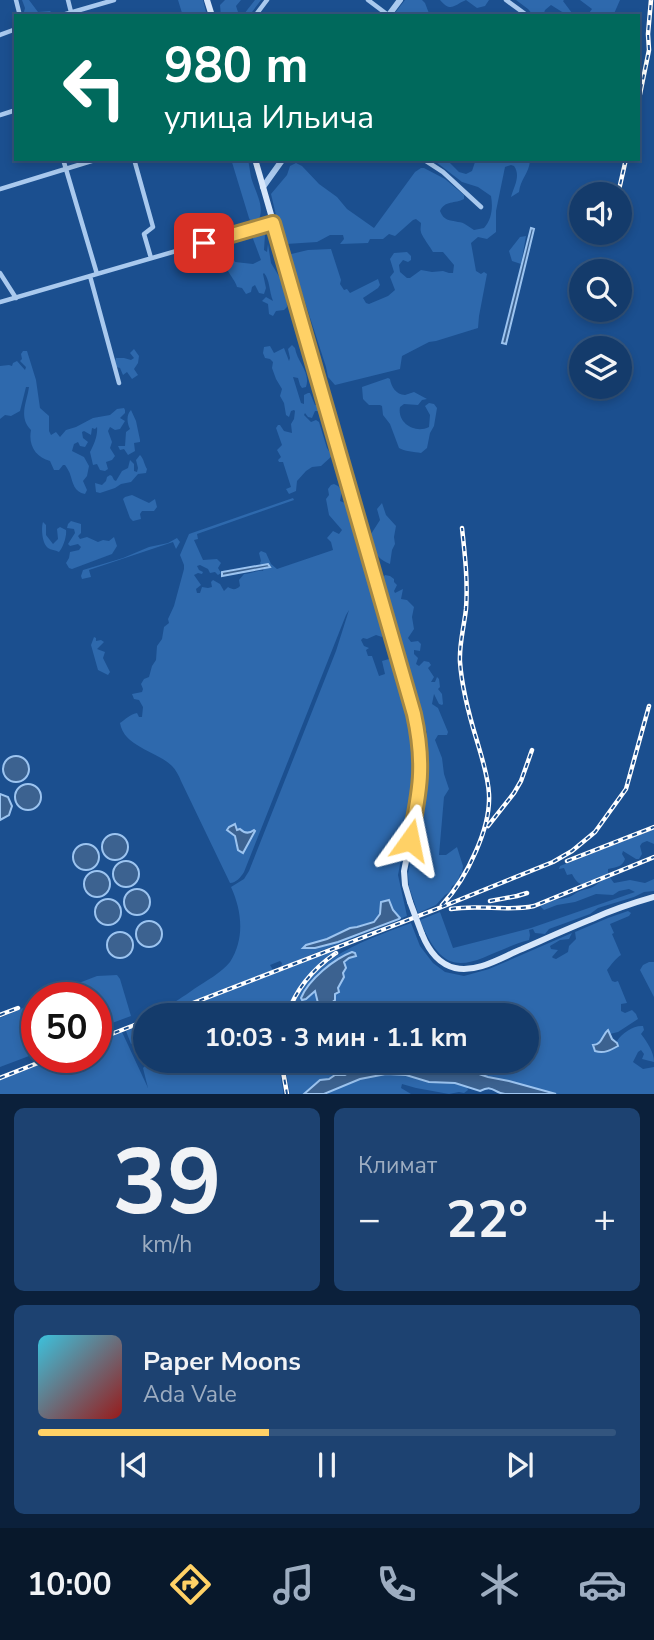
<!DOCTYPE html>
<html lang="ru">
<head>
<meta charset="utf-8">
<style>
	:root { --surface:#143b6b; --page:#1d4271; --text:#f1f3f6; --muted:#9dadc1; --line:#33557e; --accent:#ffd166 }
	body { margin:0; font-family:"Nunito Sans",sans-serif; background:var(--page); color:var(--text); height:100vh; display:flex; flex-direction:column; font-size:26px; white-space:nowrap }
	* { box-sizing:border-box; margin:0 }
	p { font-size:23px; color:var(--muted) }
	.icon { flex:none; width:38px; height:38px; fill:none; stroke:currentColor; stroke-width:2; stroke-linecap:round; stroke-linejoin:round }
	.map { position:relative; height:1094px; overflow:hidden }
	.sheet { display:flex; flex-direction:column; gap:14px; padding:14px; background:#0b203b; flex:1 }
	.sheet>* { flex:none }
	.top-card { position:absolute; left:14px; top:14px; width:626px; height:147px; border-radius:0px; box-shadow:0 4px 10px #0003,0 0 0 2px var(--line); background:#00695c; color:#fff; overflow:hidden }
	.buttons { position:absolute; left:569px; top:182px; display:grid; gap:14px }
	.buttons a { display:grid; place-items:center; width:63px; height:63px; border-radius:50%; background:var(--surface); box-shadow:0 4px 10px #0003,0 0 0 2px var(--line); font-size:35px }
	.speed { position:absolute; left:21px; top:982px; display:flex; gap:14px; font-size:35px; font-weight:700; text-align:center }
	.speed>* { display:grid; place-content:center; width:91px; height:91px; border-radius:50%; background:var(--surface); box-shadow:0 4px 10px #0003,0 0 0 2px var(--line); line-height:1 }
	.speed .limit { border:10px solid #d22; background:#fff; color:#111 }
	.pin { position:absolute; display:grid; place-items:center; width:60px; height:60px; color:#fff; margin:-30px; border-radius:14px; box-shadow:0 4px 10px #0006 }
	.me { position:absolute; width:77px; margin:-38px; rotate:12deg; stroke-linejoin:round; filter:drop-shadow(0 0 5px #0008) }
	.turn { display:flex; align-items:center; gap:24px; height:147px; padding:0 35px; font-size:32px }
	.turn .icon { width:91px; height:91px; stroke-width:2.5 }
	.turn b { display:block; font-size:49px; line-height:60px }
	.big { font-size:52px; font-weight:700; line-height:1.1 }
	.sheet .widget { flex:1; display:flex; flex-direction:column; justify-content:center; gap:10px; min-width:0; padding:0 24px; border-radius:10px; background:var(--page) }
	.sheet .dial { align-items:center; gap:0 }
	.dial b { font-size:91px; line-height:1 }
	.song { display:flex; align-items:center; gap:21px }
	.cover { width:84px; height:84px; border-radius:10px; background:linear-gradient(135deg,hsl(190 70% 55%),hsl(0 70% 35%)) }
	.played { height:7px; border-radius:4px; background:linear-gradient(90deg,var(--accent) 40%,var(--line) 40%) }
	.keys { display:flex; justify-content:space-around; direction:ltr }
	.heat { display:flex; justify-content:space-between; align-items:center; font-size:38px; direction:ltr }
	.sheet .tiles { flex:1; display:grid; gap:14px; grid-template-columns:1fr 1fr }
	.widget:last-child { grid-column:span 2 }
	.trip { position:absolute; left:133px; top:1003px; width:406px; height:70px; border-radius:35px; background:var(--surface); box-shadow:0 4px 10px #0003,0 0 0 2px var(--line); font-weight:700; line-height:70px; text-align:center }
	.dock { display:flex; height:112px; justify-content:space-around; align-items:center; background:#08182b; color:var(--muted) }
	.dock .icon { width:49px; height:49px }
	.dock .on { color:var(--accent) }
	.dock b { font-size:32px; color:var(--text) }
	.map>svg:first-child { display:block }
	.green { fill:#2e69ad; fill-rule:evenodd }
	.water { fill:#3c6290; stroke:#9cc4f0; stroke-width:2 }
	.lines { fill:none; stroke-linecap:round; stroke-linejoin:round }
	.minor { stroke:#a9c9ee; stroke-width:4.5 }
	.tertiary { stroke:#a9c9ee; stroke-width:6 }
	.secondary { stroke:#d6e6fa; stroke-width:6 }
	.rail-casing { stroke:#fff; stroke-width:4.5 }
	.rail { stroke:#1b4f8f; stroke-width:2; stroke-dasharray:5; stroke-linecap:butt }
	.secondary-bridge { stroke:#d6e6fa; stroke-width:6 }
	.route-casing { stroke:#a68842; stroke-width:18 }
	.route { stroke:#ffd166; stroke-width:12 }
</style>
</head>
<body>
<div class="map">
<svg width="654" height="1094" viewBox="0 0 654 1094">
	<rect width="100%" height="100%" fill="#1b4f8f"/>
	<path class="green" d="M22,0H29L38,12L50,11L52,13L48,16H23L25,8Z
		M178,0H203L207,16H181L182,13Z
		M225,0H241L236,6L238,12L244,14L255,0H261L249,16H221L220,5Z
		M405,0H422L425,3L430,16H396L395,13Z
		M440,0H489L485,6L477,8L466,0C454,5 451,13 440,0Z
		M516,0H564L563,1L572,13L571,15H567L551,5L545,10L543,16H534L528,9Z
		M580,0H620L613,16H587L592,9Z
		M231,159H248C249,165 250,171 251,177C255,192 266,207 258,221L251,222L249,218Z
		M432,159H446L459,172L466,174L472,171L476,159H530V161C529,173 520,180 519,192L511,197C514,186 521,176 514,166L511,165L505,167L496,211V232L487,239L478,237L471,243L476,271L481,274L484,272L487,274L479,316L478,328L436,341L429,342L402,356L400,369L335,385L328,377L326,367L295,271L287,258V255L308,250L331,249L341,280L340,284L344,290L347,289L350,293L378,279L380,285L378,288L363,298L366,303L369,304L388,296L395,290L390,277L394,272L390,259L394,253L407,252L411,256V260L408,262L403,260L399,265L400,272L407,278H410L421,270L432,272L443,271L449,273H453L454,265L443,252H433C431,248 421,235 421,232C420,229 421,226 421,223L416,219L413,220L395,236L389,234L383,239H370L368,243L340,244L344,239L343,235H330L317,242L286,244L279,228L271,194L287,175L290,166L296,163L302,166L319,184L337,197L347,209L374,228L415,172L421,168H424L445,179L464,195V199C455,204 445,200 440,211C444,221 449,220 458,222C464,222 469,227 474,230L484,228C492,219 493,207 491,196L478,187L462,182Z
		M260,231H262L265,234L264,250L267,252L268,244L271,263L280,278L286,284L287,307L284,310L276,311L273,316L269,314L268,304L262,301L266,297L273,301C269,291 270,280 264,273L263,274L266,288L264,294L259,293L255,285L252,287L251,292L246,294L242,288L237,287C235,280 231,277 228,271C226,264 223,255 222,248L231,241L233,245L230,252L235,262L253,264L261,260L252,236L254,233Z
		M526,236L521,264L512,261L509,251L520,237Z
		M292,345L295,348C297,362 311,372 306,387L302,388L300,385L298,378L293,377L301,403L304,404V395L308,393H310L315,405H320L323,407L321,411H315L312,418L308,417L305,413L304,415L311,422L316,420L319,422L327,448L332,456L321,466L312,467L306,471L297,481L296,491L289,494L286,489L291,487L283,462H279L278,460L281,457L277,450L282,445L276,428L278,425H280L284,431L292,433L291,424L294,419L295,411L294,410L291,411L289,417L286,415L284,403L280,396L282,389L276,379L272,368L273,362L270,359L265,358L263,353L264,347L270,346L274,353L284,348L289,361L290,358L288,349Z
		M134,349L139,356L138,363L134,369L138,375L132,379L127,372L123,375L120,368L116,367L115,361L116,358H124L131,360L134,358L130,353Z
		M23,351H27L36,380L40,408L49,416V431L51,435L56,432L60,437L66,430L76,427L93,418L110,415L117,409L124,408L125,410V413L120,418L125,421L120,429L115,430L110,427L108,431L112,442L110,448L115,456L112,460L106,462L108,469L105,471L100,470L97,464L93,465L90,452C94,445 98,435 97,427L95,429L92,428L91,435L84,431L82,432L83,438L88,442L85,447L80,446L78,442L74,444L72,451L84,457L89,466L87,476L83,481L87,490L85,494C74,492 73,483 70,474C70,473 66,466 65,465H63L59,470H54L50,461C36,457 28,446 31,430C18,417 27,402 29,387H26L20,411L11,416L5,415L0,419V366L9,365L12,366L13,363L17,361L25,370L26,367L20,361L22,359L21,354Z
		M388,378L390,379C391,386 396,395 405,395C408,394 411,393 414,392L427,399L422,400L418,405L404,404L400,407C397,423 415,434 429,427L430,415L425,406L429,403L434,404L437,408L434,426L430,433L427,448L421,453C414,452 404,451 399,448L390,424L383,415L382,406L380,405H369L363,399L362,387Z
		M131,410L136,421L140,440V442L134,443L135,451L128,455L124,449L120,450L118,446H125L126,432L130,429C127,423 126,415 131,410Z
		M140,455C144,459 144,464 147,469L146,473L138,474L131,482L121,484L115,488L100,493L96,492L95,483L102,485L106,481L107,477L110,475L112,476L114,480L116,481L122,471L128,468L130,460L134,464V471L137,472L138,468L136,460Z
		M334,484L338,486L342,491L340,501C343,502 348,504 350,507C351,509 362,548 362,551L371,579V588L385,632L382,637L376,635L367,639L363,638L361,640L364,646L369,648L366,650L368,656H372L379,676L385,674L382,661L389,659L395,663L414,734L416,759L415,786L398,875L407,916L402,918C393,915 393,907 389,900L381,903L380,914L374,922L350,928L327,939L306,945L304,949C324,947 341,939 360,934L355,937L281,967L282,963L280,961L270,965L273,970L162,1013L161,1009C173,1004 184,996 194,989C206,981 221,973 230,962C245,939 242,911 231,887L244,879L249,871L336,651L349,610L346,615L244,872C241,877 236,883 230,883L181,781C179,776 176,770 172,766C157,751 124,747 120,723C126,719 129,715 137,713L139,717H142L143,707L139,700L134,699L132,694L142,692L143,689L141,684L144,679L149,677L152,666L156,660L157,646L162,639L164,627L169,623L168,619L174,606L184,569V565L180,555L189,534L293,498L294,500L197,534L198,539L194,540L203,560L217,559L221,563L218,568L221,573L218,575L215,572L210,573L208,569L200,565L197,566L199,570L203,572L202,574L198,573L194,575L201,585L196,589L197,593H200L202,587L208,588L212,587L211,582L213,580L220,584L224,591L228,587C233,590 236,590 240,586L239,580L244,574C251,574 257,570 263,571L264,568L260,563L261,561L259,553L261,551L266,553L271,564L277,569L333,550L331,542L327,538L333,531L339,534L342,530L329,515L326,499L329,495L328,489L331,485ZM234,825L237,830L240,829C244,833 249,833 254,830L255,833L244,852L238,850L235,836L227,830L229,827Z
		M132,495L149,503L155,499L157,507L154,511H142L140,514L141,519L133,521L130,518L123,499L125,497Z
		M382,503L386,515L396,526L394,537L395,544L392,550L390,564C371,556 377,549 371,534L380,520L377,509Z
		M71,521L81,524V533L78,536L80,539L87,537L98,542L103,540L109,541L114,537L117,546L112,554L72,569L69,568L66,563L69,558L70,552L79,550L81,547L78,544L70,546L68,544L75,533L74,529L67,528L68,524Z
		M43,522L46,525V535L53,544L58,539L57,529L60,527L66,530C67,536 63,548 59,552C55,550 51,550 48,548C42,544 41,528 43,522Z
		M177,538L180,542L176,549L173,542L89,570L91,577L82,579L81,576L83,570L123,558L149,547L168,543Z
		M385,575L390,576L394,579V582L397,585L394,591L395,593L403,589L401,599L407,600L414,607L412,617L414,629L408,638L411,642L418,641L421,644L420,651L414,650V654L418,658L416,664L419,666L424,661L429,662L431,665L428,668L434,677L431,682H435L437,677L439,679L440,687L438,689L442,694L443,704L442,705L439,704L434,694L432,704L438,708L448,732L447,735H438L435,740L442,758L444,774L449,789L444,797L439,855H446L457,847L463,866L462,874H460C459,879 458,884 452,886L450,892L445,895L436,905L418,913L409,887L408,874L426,787L425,779L428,772C424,764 428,763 428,755C429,745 422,743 427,732L423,725L383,587L382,579Z
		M94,637L96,638V641L101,640L104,642L97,649L105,652L103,658L110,672L108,675L98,670L91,645Z
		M654,829V844L647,841L642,843L640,846L642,854L639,859H636L623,851L622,854L625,859C622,867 617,867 608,869V875L614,883L630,880L645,883L654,879V891L644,892L634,897L598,908L590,914L549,929L545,934L535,933L533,929L529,930L530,935L529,940C477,954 449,993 420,920L440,912L453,948L531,928L635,892L629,889L619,891L613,895L596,894L575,902L557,905L544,910L541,907L540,905C550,899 560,900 569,897C573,896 576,892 580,891C589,888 592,889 601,881C588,881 581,892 572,874L567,875L564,868L559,869L560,866Z
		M628,911L631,913L629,916L610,924L614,933L612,934L621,955C616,958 611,965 607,970L612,981L615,982L618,981L627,1003L621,1004V1011L625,1013L632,1010L636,1014L638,1019L618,1032L610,1034L607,1030C602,1036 601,1045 593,1045V1049C603,1054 610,1053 617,1045V1041C622,1033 634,1025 643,1026L644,1030L641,1034C647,1042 654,1052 654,1062L642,1059L644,1054L641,1050L638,1052L633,1062L643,1069L654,1067V1094H556L509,1081L488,1077L449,1064L434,1061L527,1060V1015H290C308,958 361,942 411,923L420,946L433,963L445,972L464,976L489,969L572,933L569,939L560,940L550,946L551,949L558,950L552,957L553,958L556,959L568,952L569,946L576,939L575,932L608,918ZM352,952L344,962L346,968L343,973L344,977L335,994V1000L321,1008L318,1005L315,991L306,999L304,992C313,976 336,959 352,952Z
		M334,950L335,952C310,970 296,986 285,1015H168Z
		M649,962H654V997L640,970L643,965Z
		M117,975L120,979L131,1016L96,1029V998L47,997L60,991L68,997L71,993L69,988L71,986L97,976Z
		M37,1002V1053L0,1067V1018Z
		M145,1023C145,1035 149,1048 136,1053L135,1050L139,1047L140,1042L137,1041L131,1044L126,1031Z
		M122,1032L148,1088L143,1068L147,1064L145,1060H278L283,1090V1094H0V1080L58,1057H96V1042Z
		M284,1061H378L365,1062L344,1075L320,1080L304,1094H290Z
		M386,1074L406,1075L427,1082L455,1083L467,1087L468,1090L464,1093L459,1092L449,1094L416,1088L402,1084L401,1088L411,1094H324L360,1079Z"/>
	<path class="water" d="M531,228L534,229L506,344L502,343Z
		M268,564L270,567L222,576V572Z
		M3 769a13 13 0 1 1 26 0a13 13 0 1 1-26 0Z
		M15 797a13 13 0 1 1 26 0a13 13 0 1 1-26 0Z
		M0,794L8,797L12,806L9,815L0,820Z
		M235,824L237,830L240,829C244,833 249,834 254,830L255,831L243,853L238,850L235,836L227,830L229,827Z
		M102 847a13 13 0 1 1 26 0a13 13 0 1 1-26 0Z
		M73 857a13 13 0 1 1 26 0a13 13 0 1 1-26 0Z
		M113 874a13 13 0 1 1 26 0a13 13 0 1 1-26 0Z
		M84 884a13 13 0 1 1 26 0a13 13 0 1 1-26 0Z
		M124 902a13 13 0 1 1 26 0a13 13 0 1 1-26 0Z
		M95 912a13 13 0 1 1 26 0a13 13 0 1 1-26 0Z
		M389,900L393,910L400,918L399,919L338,942L315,948H303L306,945L327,939L350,928L357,927L374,922L380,914L381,902Z
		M136 934a13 13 0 1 1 26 0a13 13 0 1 1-26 0Z
		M107 945a13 13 0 1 1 26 0a13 13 0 1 1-26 0Z
		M352,952L355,953L356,956L349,958L344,962L346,968L343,973L344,977L338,988L339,992L335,994V1000L329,1005L319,1007L315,991L306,999L302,1000L301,998C309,979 334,959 352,952Z
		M608,1030L612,1039L617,1043L618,1046C611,1050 604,1054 595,1051L593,1045C602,1045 602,1035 608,1030Z
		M378,1061H435L449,1064L488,1077L509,1081L556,1094C540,1094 522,1094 505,1094C493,1093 494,1084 480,1091L455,1083L429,1082L406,1075L386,1074L360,1079L324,1094H304L320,1080L329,1079L335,1075H345L365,1062Z"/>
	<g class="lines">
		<path class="minor" d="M16,0L20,16
			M68,0L71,12
			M368,0L388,15
			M506,0L528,16
			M59,16L114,0
			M255,16L267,0
			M0,35L16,29
			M0,115L16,110
			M63,159L97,274
			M134,159L153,227L144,234L151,258
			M423,159L443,172L481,207
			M0,189L98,159
			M0,273L16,298
			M90,276L119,383
			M0,302L273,223"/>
		<path class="tertiary" d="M388,16L400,0
			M263,187L283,159"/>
		<path class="secondary" d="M207,0L212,16
			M255,159L392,635L418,734L421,753L420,781L417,808L404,871L405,885L410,902
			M422,934C428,949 438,964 455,968C478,973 502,957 522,949C545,939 569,928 592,919C612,910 633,903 654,897"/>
		<g class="rail-casing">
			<path id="rail" d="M639,99L649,50L648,34L651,0
				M618,194L626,159
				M488,826L514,793L521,781L532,750
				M567,861L654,827
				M490,901L517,896L527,893
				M442,905C457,889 467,872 476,851C484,833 490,814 489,794C488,776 482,758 477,741C469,715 462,690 460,662C459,644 464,627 466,609C468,582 465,555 462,528
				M451,909C479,904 507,912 534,906L654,857
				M0,1015L18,1008
				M162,1015L439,908L553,862L572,851L595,832L626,789L649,706
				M287,1015C296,989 314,968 336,953
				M96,1040L145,1021
				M281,1060L287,1094
				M0,1078L53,1057"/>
		</g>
		<use href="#rail" class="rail"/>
		<path class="secondary-bridge" d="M410,902L422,934"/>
	</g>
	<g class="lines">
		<g class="route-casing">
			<path id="route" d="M204,243L273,223L414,714C425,764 420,791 410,840"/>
		</g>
		<use href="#route" class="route"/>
	</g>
</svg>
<div class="buttons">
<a><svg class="icon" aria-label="sound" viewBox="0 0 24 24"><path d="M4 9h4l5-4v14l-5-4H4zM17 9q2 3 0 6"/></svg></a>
<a><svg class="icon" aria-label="search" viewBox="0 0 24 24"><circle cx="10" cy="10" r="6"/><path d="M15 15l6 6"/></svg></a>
<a><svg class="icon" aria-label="layers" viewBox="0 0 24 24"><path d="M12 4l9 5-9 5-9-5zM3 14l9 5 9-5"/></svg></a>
</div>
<div class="speed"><div class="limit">50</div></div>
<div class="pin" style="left:204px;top:243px;background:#d93025"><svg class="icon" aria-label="arrive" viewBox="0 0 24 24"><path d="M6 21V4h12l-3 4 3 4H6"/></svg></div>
<svg class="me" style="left:410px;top:840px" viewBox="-20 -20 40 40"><path d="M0-17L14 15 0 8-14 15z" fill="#ffd166" stroke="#fff" stroke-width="4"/></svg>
<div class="trip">10:03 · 3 мин · 1.1 km</div>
<div class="top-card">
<div class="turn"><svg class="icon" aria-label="left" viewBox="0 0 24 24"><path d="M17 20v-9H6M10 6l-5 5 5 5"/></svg><div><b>980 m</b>улица Ильича</div></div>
</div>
</div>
<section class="sheet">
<div class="tiles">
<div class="widget dial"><b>39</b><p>km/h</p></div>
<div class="widget"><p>Климат</p>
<div class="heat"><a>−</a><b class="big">22°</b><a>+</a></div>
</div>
<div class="widget">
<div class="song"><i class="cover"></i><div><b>Paper Moons</b><p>Ada Vale</p></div></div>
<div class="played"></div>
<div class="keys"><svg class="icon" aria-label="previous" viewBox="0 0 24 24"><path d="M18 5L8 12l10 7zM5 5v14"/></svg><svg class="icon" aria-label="pause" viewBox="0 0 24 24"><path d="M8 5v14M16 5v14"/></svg><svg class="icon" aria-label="next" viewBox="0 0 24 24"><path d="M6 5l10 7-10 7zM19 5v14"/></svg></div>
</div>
</div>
</section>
<nav class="dock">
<b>10:00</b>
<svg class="icon on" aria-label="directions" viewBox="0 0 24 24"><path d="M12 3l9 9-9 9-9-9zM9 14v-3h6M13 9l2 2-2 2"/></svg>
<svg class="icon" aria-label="music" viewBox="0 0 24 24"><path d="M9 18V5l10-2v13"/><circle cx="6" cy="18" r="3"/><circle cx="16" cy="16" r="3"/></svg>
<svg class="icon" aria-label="phone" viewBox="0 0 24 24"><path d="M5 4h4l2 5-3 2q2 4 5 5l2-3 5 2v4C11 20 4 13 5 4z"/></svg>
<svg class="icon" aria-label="climate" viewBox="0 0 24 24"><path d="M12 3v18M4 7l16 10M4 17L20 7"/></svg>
<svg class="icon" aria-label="car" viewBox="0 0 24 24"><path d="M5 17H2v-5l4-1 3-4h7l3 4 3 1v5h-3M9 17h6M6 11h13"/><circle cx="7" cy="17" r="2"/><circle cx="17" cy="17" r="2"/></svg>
</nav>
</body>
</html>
